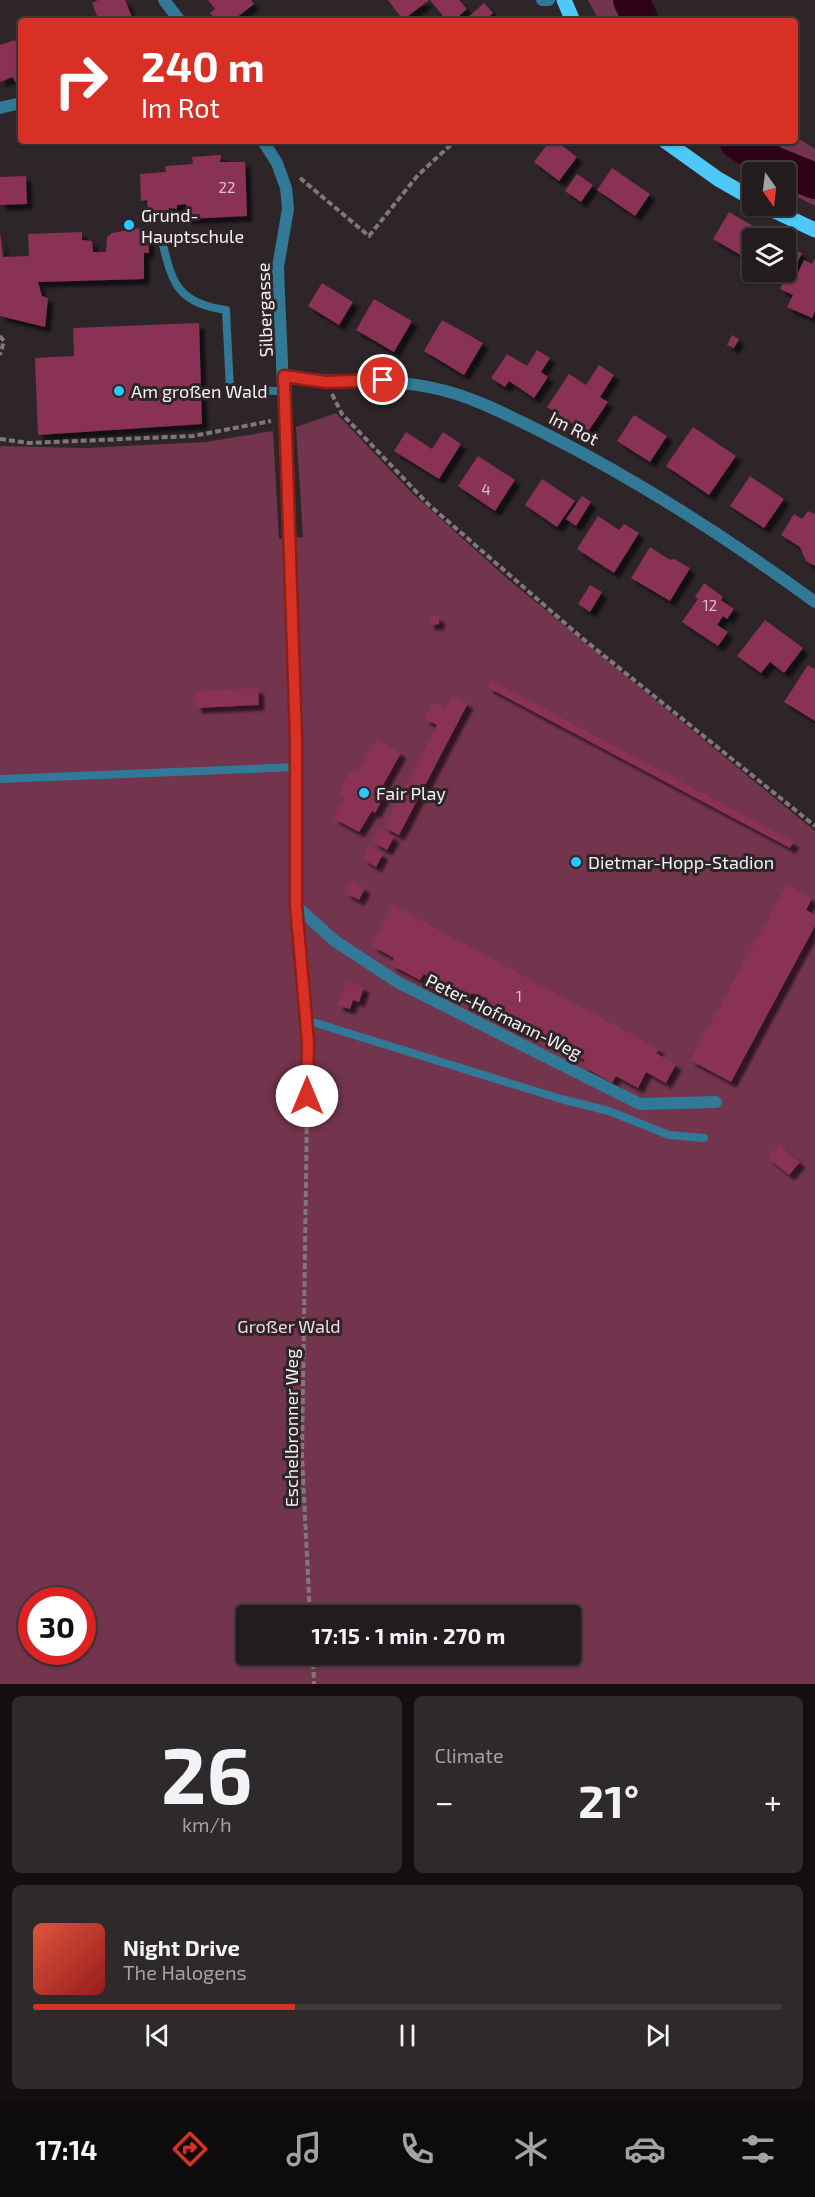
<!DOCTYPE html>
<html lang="en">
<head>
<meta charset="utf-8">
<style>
	:root { --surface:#221c1e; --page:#2e292b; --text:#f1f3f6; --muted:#a2a1a4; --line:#3f3a3c; --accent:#d93025 }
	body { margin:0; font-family:"Exo 2",sans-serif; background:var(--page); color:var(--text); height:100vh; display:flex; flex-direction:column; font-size:22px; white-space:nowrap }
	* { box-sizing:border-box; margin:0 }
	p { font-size:20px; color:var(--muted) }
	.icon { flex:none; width:33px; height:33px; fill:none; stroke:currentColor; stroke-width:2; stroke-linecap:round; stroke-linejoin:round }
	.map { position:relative; height:1684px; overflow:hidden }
	.side { display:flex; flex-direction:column; gap:12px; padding:12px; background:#130f10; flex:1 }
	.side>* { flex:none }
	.hud { position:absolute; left:18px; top:18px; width:780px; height:126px; border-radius:6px; box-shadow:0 2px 4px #0004,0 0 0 2px var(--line); background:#d93025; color:#fff; overflow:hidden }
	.needle { width:39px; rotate:166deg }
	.buttons { position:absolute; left:742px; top:162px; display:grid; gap:12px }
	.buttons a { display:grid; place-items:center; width:54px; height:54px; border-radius:6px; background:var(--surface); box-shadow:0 2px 4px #0004,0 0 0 2px var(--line); font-size:30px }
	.speed { position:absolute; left:18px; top:1587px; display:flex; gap:12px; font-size:30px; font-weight:700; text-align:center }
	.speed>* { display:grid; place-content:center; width:78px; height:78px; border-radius:50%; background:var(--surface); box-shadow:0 2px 4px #0004,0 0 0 2px var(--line); line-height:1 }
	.speed .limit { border:9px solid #d22; background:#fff; color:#111 }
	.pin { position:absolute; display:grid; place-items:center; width:51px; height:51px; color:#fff; margin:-26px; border:3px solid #fff; border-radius:50%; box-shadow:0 2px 6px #0007 }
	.me { position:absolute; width:66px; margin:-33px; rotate:0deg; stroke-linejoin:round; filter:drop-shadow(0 0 4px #0008) }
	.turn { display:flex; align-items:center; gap:21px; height:126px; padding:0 24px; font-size:27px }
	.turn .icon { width:78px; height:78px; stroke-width:2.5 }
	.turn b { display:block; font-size:42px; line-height:51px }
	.big { font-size:45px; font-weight:700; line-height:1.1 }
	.side .card { flex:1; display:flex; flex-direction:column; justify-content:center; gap:9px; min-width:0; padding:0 21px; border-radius:9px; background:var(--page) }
	.side .dial { align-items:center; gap:0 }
	.dial b { font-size:78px; line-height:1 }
	.song { display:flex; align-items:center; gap:18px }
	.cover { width:72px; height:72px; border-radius:9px; background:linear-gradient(135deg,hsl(10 70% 55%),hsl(0 70% 35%)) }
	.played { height:6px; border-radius:3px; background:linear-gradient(90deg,var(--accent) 35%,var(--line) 35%) }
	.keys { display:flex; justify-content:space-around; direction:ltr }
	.heat { display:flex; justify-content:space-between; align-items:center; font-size:33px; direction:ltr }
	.side .tiles { flex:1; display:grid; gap:12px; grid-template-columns:1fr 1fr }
	.card:last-child { grid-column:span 2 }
	.trip { position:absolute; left:236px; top:1605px; width:345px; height:60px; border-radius:6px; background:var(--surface); box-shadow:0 2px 4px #0004,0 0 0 2px var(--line); font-weight:700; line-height:60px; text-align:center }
	.dock { display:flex; height:96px; justify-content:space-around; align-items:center; background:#0e0b0c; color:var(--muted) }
	.dock .icon { width:42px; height:42px }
	.dock .active { color:var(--accent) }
	.dock b { font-size:27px; color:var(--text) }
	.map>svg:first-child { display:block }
	.green { fill:#73354d; fill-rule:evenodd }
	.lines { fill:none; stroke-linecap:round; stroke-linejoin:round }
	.river { stroke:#2f0317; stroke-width:36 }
	.building { fill:#8a3156; filter:url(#shadow) }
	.path { stroke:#7f787a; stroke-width:4; stroke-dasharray:6 3; stroke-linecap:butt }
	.lane { stroke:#317996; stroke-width:8 }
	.street { stroke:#317996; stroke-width:12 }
	.primary { stroke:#4dc8f8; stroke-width:15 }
	.route-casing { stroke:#8d1f18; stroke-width:15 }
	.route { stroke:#d93025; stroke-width:10 }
	.poi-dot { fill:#29c8ff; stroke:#2d2528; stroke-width:2 }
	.labels { text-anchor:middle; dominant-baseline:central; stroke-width:6; stroke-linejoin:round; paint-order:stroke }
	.number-label { font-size:15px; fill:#dac0ca }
	.poi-label { font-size:18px; fill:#f5f0f1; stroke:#2d2528; text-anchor:start }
	.street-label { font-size:18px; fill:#f5f0f1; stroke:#2d2528 }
	.park-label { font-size:18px; fill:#f2d7df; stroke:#2d2528 }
</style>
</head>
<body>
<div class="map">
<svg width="815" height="1684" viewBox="0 0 815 1684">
	<defs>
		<filter id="shadow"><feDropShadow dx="5.5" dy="5.5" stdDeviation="1.5" flood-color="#0009"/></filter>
	</defs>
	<rect width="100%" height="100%" fill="#2d2528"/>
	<path class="green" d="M588,0H638L647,21H599Z
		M795,136L815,149V206L786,191V172H754L713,141H795Z
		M336,413L412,493L509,580L815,831V1684H0V446L86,448L206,442L273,431L279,539L303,537L296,427ZM32,1600H82V1652H32ZM246,1616H570V1654H246Z"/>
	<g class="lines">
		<path class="river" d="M631,0L641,21
			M737,141L773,164L815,181"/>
	</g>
	<path class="building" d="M98,0H125L133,19L99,21L92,3Z
		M208,0H251L254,4L232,21H217L210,13L215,9Z
		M388,0H429L403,20Z
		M430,0H459L467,9L453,21H447Z
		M484,3L493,13L489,17L492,21H464Z
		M15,40L21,56V79L15,82L13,77L0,82V45Z
		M550,141H556L577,157L559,181L534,162Z
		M221,155L220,162H245L247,216L186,219V204L177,205V209L169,208V212H148L147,200L141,201L140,174L166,172L165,166L193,164L192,157Z
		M612,168L650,194L635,216L597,190Z
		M577,174L593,185L581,202L565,191Z
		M26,176L27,204L0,205V177Z
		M729,212L760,230L744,257L713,239Z
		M139,228L140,232H148L149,253H144V279L38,282L42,296L48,298L45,327L0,316V232L3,257L29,256L28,234L82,232V240L92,241L93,252H106L107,237L112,233Z
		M786,246L802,253L794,269L786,266Z
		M815,258V311L812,318L787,307L793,295L780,289L789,269L798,273L804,260L812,264Z
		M322,283L353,302L339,325L308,306Z
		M374,299L412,321L394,352L356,330Z
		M442,320L483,343L464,375L424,351Z
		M199,323L202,424L38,435L35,358L74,356L73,328Z
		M732,335L739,339L734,348L727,345Z
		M537,350L550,358L541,372L548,377L534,398L509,381L505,387L491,378L507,354L527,366Z
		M599,365L614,375L600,397L608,402L587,433L547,407L569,374L586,385Z
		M634,415L667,436L650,462L617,441Z
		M693,427L736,456L709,495L666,466Z
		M406,432L432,449L443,432L461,444L439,479L394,451Z
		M478,456L515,480L495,511L458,486Z
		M750,476L784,499L764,528L730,506Z
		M542,479L575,501L557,527L525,505Z
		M582,496L591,502L576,526L566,519Z
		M808,511L815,514V566L806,561L800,547L781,535L794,514L802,519Z
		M598,516L619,530L624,524L639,533L614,573L577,549Z
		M650,547L670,560L674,559L690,568L670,601L631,578Z
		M704,583L723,597L721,600L734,609L727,619L723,616L717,625L728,632L718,646L682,622L698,599L695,597Z
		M590,585L602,592L590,612L578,604Z
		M439,616V624L429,625V617Z
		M765,620L803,648L784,673L770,662L761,673L737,656Z
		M808,665L815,669V721L784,702Z
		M491,680L794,842L790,848L487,687Z
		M258,688L259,705L196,708L195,691Z
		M453,696L468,703L399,835L384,827L437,725L424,719L433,702L445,709Z
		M377,739L401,753L382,787L387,791L375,813L372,811L359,832L333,818L344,798L338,795L343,788L341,785L352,770L358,773Z
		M380,829L394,837L387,850L373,842Z
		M369,847L383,854L376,867L363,859Z
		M351,881L365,888L359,900L345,893Z
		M787,884L812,898L806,910L815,915V926L731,1082L690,1060Z
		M393,905L659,1049L656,1053L676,1064L666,1083L646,1072L638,1088L616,1076L612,1083L582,1066L585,1060L540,1035L542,1031L522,1021L517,1030L487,1013L492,1004L472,993L469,998L443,984L438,992L423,984L427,976L424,974L420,980L391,965L394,958L372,946Z
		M347,981L364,987L359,1002L353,1000L350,1009L337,1005Z
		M779,1145L800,1162L789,1175L768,1158Z"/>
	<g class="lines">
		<path class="path" d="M300,178L369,236L418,175L455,141
			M0,336L4,341L0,355
			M332,394L342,414L428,504L582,638L815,826
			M0,439L29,443L193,436L271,421
			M307,1110L302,1457L310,1616
			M313,1654L314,1684"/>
		<path class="lane" d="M161,237C172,281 175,303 226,310L230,390L284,391
			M0,779L297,767
			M306,1020L561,1099L609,1111L669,1135L704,1138"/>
		<path class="street" d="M164,0L180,21
			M542,0H549
			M0,108L21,103
			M263,141L277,163L286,188L288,209L278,267L279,294L293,616L297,760L296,906L308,1042L307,1096
			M284,376C334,385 383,377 433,388C473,396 509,416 546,434C641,482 729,539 815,602
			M296,906L335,941L399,983L640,1104L716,1102"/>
		<path class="primary" d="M564,0L573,21
			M665,141L718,179L753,199
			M764,206L815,230"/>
	</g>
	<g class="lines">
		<g class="route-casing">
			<path id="route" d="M307,1096L308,1042L296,906V739L284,376L326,382L383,380"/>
		</g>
		<use href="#route" class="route"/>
	</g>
	<g class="poi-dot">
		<circle cx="129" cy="225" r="6"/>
		<circle cx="119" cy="391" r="6"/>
		<circle cx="364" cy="793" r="6"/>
		<circle cx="576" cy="862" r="6"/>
	</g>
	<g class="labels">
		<g class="number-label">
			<text x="227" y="187">22</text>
			<text x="486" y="489">4</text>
			<text x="710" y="605">12</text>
			<text x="519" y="996">1</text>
		</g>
		<g class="poi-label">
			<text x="141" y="215">Grund-<tspan x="141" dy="21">Hauptschule</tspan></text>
			<text x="131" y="391">Am großen Wald</text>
			<text x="376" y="793">Fair Play</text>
			<text x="588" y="862">Dietmar-Hopp-Stadion</text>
		</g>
		<g class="street-label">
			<text transform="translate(264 310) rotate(-92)">Silbergasse</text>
			<text transform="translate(574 428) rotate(27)">Im Rot</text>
			<text transform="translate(504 1016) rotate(26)">Peter-Hofmann-Weg</text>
			<text transform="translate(291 1428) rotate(-90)">Eschelbronner Weg</text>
		</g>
		<g class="park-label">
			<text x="289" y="1326">Großer Wald</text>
		</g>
	</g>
</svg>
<div class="buttons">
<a><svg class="needle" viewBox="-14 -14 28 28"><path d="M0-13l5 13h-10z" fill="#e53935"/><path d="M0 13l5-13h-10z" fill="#a2a1a4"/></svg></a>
<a><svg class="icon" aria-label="layers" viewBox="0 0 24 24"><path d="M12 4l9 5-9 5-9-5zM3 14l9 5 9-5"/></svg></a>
</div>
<div class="speed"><div class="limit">30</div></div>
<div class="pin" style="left:383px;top:380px;background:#d93025"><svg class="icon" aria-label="arrive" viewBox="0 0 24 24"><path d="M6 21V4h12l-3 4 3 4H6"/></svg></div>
<svg class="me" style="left:307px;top:1096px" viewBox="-20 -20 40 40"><circle r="19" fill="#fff"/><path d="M0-13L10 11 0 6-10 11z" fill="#d93025"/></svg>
<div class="trip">17:15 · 1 min · 270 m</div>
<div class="hud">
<div class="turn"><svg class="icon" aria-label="right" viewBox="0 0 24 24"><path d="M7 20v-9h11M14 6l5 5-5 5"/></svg><div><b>240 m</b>Im Rot</div></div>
</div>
</div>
<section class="side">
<div class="tiles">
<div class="card dial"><b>26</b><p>km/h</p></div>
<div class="card"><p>Climate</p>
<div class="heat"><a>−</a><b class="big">21°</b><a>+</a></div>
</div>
<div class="card">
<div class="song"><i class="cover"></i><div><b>Night Drive</b><p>The Halogens</p></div></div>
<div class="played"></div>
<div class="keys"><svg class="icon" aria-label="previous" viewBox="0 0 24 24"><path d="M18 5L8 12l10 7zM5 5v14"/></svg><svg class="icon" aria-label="pause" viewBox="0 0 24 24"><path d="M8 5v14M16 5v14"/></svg><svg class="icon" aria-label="next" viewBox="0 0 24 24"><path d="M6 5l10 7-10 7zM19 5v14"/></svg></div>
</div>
</div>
</section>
<nav class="dock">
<b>17:14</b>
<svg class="icon active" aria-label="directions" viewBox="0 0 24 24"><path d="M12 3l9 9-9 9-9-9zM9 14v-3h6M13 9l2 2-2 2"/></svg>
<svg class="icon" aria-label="music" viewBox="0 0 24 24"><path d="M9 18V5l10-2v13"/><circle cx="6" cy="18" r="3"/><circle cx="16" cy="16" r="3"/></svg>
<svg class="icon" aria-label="phone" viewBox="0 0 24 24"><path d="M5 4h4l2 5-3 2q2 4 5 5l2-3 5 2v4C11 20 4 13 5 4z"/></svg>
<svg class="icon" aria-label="climate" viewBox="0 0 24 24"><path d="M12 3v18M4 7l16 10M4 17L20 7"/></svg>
<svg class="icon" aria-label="car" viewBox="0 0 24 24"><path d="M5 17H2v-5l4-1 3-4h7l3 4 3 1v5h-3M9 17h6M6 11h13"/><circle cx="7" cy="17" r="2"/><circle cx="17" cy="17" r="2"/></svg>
<svg class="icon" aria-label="filters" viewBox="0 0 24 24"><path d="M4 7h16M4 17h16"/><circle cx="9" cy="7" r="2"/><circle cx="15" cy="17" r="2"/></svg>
</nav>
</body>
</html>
